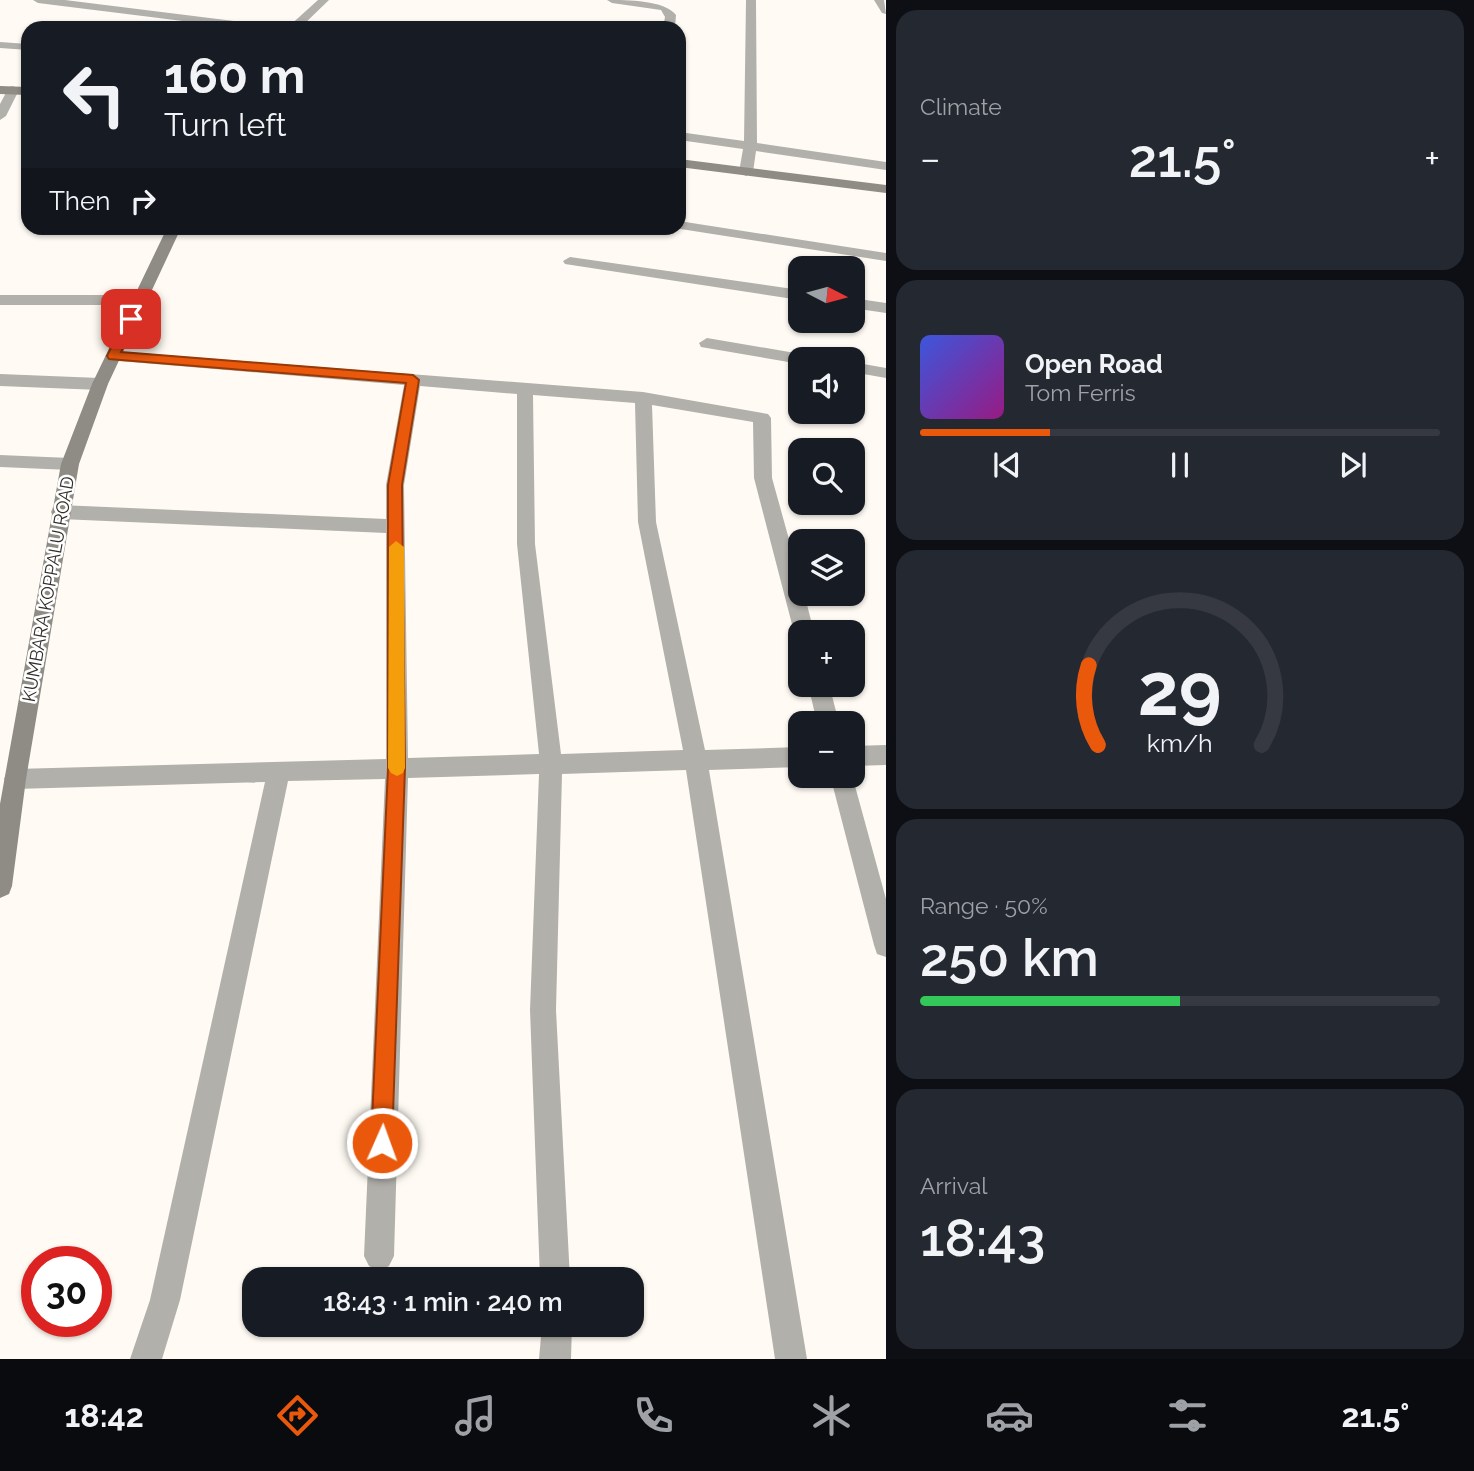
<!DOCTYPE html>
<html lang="en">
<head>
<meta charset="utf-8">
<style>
	:root { --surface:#171b24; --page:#242831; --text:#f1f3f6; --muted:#9ea1a6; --line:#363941; --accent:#ea580c }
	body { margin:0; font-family:Raleway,sans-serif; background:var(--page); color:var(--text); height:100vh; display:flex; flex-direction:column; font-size:26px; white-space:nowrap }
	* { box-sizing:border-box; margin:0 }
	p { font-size:23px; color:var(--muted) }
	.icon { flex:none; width:38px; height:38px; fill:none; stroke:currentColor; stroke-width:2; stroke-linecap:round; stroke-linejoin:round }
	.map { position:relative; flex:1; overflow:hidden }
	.details { display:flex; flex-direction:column; gap:10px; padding:10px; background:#0d0f14; width:588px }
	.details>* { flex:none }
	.guide { position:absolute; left:21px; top:21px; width:665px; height:214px; border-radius:21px; box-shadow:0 2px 5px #0004; background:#171b24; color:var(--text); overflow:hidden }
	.needle { width:46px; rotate:96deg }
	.buttons { position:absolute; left:788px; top:256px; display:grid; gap:14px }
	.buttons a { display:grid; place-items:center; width:77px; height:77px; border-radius:14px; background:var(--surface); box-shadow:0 2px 5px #0004; font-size:35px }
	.speed { position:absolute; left:21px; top:1246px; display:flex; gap:14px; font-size:35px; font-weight:700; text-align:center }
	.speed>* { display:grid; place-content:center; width:91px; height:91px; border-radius:50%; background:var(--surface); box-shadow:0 2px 5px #0004; line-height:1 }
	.speed .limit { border:10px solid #d22; background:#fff; color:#111 }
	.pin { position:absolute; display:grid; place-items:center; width:60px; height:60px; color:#fff; margin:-30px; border-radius:14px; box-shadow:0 4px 10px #0006 }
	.me { position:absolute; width:77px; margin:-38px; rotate:2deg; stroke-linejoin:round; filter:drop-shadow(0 0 5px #0008) }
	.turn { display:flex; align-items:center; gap:24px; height:147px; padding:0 28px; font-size:32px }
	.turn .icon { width:91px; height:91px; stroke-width:2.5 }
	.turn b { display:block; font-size:49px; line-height:60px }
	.then { display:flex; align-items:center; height:66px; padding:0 28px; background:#0003; gap:14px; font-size:26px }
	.big { font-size:52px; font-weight:600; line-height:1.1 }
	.details .tile { flex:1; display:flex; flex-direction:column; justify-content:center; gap:10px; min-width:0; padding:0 24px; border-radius:21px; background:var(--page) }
	.details .dial { align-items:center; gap:0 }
	.dial svg { height:182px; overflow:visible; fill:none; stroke:var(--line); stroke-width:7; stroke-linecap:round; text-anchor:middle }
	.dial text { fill:var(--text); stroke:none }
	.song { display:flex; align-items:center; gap:21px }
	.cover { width:84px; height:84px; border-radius:10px; background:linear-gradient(135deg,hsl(230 70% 55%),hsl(310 70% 35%)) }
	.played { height:7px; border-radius:4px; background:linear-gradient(90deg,var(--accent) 25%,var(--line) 25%) }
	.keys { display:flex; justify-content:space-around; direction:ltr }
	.heat { display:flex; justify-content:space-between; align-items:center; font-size:38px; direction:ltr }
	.charge { height:10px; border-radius:5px; background:linear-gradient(90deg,#34c759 50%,var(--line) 0) }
	.trip { position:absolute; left:242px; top:1267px; width:402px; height:70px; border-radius:21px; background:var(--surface); box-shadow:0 2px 5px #0004; font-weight:600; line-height:70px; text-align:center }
	.tab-bar { display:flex; height:112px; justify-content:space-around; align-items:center; background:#090b0e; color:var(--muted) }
	.tab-bar .icon { width:49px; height:49px }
	.tab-bar .selected { color:var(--accent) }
	.tab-bar b { font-size:32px; color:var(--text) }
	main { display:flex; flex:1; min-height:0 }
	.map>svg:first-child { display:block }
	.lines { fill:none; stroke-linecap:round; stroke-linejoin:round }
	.street { fill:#b2b0ab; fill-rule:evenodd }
	.secondary { fill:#8e8c85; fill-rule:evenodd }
	.route { fill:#ea580c; stroke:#983908; stroke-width:2 }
	.slow { fill:#f59e0b }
	.labels { text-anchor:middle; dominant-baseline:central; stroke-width:5; stroke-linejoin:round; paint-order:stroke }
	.street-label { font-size:18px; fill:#322f2b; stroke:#fff }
</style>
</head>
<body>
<main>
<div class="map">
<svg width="886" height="1359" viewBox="0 0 886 1359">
	<rect width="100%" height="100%" fill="#fffbf4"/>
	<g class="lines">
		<path class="street" d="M33,0H65L267,25L273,28H239L38,3Z
			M318,0H329L300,28H287Z
			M607,0C628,0 664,0 676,15L675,28H663L665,17L661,10L612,3Z
			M746,0H756L757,143L886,162V170L756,151L753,172L746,176L739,172L743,149L679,140V132L744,141Z
			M874,0H884L886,14L882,13Z
			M0,42L28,44V50L0,48Z
			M13,86L19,90L6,116L0,120V104L9,87Z
			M679,221L886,253V261L674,228H679Z
			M570,257L800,290V300L565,264L563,261Z
			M0,295H140L148,300L140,305H0Z
			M852,298L886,303V313L852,308Z
			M707,338L801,354L809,359H800V364L701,347L699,343Z
			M113,351L643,392L768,414L771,418L772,478L800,579V593H804L814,632H800V639L794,632L754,478L753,422L652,405L656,522L705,750L800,747V767L709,770L807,1359H775L686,770L562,774L556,1010L570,1279H540L530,1010L539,774L408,778L394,1256L389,1266L379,1271L369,1266L364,1256L385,779L288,781L180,1300L162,1359H130L150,1300L265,782L15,789L7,786L4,779L7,772L15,769L386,759V533L60,519L53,517L51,512L53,507L60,505L386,519V485L404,385L107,360L105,356ZM420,386L517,394V544L539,754L408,758L404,485ZM533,395L635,403L638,522L683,750L561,754L535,544Z
			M852,362L886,368V378L852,372Z
			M0,374L100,378L108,384L100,390L0,386Z
			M0,455L70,458L76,459L79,464L76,469L70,470L0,467Z
			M808,684H829L839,723H817Z
			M886,745V765L852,766V746Z
			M830,775H852L886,899V957L877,954L874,945Z
			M542,1325H572L571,1359H539Z"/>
		<path class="secondary" d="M0,86L28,87V95L0,94Z
			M679,159L886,185V193L679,167Z
			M167,228H181L108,384L79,464L26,779L12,886L9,894L0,898V804L61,464L92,384Z"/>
	</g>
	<path class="route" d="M131,315L137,319L121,352L413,375L419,380L402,485L405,768L392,1143L389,1151L382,1154L374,1151L371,1143L388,768V485L406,383L109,359L107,356L125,319Z"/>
	<path class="slow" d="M396,541L404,547L405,768L403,773L397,776L391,773L388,768L389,547Z"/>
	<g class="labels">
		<g class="street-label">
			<text transform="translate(48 589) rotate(-80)">KUMBARA KOPPALU ROAD</text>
		</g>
	</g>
</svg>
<div class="buttons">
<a><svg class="needle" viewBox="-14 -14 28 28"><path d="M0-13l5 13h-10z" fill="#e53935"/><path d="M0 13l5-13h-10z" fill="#9ea1a6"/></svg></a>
<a><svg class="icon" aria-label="sound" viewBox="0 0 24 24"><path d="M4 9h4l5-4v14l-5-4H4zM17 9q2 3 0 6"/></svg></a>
<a><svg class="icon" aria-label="search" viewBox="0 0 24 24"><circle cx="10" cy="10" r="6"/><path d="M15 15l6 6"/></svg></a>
<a><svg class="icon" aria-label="layers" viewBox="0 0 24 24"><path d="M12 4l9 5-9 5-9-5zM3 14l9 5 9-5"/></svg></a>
<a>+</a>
<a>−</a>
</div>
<div class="speed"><div class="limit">30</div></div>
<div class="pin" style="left:131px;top:319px;background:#d93025"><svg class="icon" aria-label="arrive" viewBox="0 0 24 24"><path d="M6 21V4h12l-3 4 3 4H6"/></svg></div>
<svg class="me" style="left:382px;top:1143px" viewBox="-20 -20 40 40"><circle r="17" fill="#ea580c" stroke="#fff" stroke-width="3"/><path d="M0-11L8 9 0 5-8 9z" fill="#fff"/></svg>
<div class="trip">18:43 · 1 min · 240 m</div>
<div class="guide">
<div class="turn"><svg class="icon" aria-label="left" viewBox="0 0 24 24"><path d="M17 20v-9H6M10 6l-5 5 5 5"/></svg><div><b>160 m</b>Turn left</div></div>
<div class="then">Then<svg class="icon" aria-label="right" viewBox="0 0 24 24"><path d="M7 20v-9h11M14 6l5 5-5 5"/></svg></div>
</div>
</div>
<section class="details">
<div class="tile"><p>Climate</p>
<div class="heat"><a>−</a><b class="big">21.5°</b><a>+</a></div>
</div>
<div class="tile">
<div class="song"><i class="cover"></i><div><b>Open Road</b><p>Tom Ferris</p></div></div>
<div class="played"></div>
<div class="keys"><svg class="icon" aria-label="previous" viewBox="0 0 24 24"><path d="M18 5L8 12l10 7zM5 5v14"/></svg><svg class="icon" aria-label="pause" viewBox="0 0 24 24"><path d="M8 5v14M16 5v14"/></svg><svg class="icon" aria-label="next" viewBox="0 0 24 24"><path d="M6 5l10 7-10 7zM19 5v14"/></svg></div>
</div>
<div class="tile dial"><svg viewBox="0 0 100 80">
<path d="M14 69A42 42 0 1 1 86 69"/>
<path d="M14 69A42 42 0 0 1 10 34" stroke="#ea580c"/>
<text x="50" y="56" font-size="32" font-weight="700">29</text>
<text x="50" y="72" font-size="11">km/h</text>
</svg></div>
<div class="tile"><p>Range · 50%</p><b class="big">250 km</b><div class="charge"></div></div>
<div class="tile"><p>Arrival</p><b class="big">18:43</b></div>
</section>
</main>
<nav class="tab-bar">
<b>18:42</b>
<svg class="icon selected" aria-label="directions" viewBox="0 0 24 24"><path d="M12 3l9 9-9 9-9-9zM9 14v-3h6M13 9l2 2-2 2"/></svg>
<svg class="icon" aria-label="music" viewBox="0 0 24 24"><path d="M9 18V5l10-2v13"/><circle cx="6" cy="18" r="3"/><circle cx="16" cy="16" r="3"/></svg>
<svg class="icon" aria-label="phone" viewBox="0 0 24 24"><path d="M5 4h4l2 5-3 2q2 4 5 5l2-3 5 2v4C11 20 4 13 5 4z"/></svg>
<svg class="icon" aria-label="climate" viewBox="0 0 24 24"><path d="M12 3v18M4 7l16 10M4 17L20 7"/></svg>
<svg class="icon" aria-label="car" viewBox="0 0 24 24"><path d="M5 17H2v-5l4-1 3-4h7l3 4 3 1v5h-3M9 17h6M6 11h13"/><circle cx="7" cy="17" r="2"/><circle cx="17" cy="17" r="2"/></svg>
<svg class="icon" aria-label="filters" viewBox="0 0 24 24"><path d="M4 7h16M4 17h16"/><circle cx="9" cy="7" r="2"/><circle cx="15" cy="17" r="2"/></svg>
<b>21.5°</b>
</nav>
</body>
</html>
